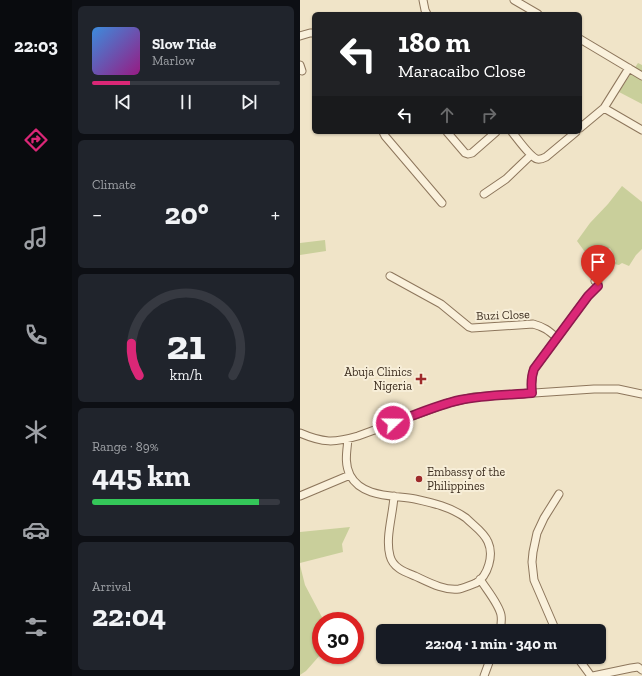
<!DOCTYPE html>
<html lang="en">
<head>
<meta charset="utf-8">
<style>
	:root { --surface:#171b24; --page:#20242c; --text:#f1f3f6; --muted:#9ea1a6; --line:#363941; --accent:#db2777 }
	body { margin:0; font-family:"Zilla Slab",serif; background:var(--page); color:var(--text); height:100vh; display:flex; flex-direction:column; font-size:15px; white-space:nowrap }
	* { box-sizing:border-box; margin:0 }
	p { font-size:13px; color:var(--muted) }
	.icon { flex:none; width:22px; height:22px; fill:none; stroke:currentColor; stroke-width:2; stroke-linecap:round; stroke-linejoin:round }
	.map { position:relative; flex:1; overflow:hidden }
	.drawer { display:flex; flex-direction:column; gap:6px; padding:6px; background:#0d0f14; width:228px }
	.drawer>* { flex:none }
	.hud { position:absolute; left:12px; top:12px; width:270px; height:122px; border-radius:6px; box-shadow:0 1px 3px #0004; background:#202124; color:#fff; overflow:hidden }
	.speed { position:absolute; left:12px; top:612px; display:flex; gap:8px; font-size:20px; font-weight:700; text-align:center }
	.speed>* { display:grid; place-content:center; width:52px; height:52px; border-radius:50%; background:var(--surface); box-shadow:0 1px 3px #0004; line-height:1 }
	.speed .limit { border:6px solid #d22; background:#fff; color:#111 }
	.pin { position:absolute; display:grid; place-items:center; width:34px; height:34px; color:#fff; margin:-41px -17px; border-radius:50% 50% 50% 0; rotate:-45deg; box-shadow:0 0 4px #0007 }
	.pin .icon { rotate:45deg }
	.me { position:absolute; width:44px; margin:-22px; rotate:69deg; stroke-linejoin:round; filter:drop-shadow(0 0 3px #0008) }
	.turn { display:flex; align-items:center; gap:14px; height:84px; padding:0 20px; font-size:18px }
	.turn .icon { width:52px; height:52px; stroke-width:2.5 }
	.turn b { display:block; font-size:28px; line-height:34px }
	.lanes { display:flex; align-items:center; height:38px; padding:0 20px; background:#0003; justify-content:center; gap:20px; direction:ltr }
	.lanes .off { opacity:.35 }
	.big { font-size:30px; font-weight:700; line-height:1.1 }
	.drawer .card { flex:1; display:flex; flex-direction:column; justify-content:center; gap:6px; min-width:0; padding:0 14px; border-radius:6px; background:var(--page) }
	.drawer .dial { align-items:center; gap:0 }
	.dial svg { height:104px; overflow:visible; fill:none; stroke:var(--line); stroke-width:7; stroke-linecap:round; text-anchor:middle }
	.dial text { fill:var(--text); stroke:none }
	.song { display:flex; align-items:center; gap:12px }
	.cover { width:48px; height:48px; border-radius:6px; background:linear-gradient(135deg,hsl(210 70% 55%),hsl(310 70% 35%)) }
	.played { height:4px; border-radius:2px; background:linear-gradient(90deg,var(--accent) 20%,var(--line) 20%) }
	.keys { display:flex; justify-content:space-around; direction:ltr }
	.heat { display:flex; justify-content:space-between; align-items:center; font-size:22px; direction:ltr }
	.charge { height:6px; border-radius:3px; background:linear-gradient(90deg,#34c759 89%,var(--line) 0) }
	.trip { position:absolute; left:76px; top:624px; width:230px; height:40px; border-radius:6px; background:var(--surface); box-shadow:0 1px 3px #0004; font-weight:700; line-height:40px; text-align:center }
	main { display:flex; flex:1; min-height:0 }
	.tabs { display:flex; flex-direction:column; width:72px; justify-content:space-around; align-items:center; background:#090b0e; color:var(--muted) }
	.tabs .icon { width:28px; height:28px }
	.tabs .on { color:var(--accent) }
	.tabs b { font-size:18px; color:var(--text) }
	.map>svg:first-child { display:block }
	.green { fill:#c9cf9b }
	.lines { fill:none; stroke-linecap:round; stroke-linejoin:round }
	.minor-casing { stroke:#8d765c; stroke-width:9 }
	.minor { stroke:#faf1dc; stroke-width:7 }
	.route-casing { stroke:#8e194d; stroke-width:10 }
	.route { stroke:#db2777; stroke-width:7 }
	.poi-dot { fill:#9e2a2b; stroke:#f7eed8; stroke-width:1.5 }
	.labels { text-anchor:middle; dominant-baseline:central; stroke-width:4; stroke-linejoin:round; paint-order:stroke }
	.street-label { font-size:12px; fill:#3d2e20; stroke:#f7eed8 }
	.poi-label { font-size:12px; fill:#3d2e20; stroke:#f7eed8; text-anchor:end }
</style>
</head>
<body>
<main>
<nav class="tabs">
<b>22:03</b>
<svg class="icon on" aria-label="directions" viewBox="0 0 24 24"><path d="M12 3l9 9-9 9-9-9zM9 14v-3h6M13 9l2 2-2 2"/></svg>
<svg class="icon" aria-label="music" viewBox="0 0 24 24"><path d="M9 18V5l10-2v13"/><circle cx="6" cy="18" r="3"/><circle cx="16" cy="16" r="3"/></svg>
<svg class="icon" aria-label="phone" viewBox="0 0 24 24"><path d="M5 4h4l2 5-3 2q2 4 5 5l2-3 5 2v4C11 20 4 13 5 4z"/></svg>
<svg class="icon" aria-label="climate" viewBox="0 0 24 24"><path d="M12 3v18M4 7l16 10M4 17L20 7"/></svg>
<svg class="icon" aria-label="car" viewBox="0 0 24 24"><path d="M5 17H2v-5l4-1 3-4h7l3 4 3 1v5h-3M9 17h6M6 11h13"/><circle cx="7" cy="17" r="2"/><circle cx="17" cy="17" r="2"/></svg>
<svg class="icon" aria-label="filters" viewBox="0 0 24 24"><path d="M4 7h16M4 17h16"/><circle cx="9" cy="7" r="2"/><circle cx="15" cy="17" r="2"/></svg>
</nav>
<section class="drawer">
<div class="card">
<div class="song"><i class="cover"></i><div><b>Slow Tide</b><p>Marlow</p></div></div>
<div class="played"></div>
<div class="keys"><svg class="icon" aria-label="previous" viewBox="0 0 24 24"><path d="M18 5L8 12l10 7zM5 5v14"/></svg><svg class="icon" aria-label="pause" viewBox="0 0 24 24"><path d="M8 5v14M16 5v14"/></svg><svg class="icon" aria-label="next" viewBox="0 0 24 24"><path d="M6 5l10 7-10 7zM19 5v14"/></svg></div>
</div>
<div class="card"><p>Climate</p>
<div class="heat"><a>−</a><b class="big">20°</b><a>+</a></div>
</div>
<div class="card dial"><svg viewBox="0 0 100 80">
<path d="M14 69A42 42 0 1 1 86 69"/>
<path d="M14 69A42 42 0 0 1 8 44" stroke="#db2777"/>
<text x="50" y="56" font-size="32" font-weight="700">21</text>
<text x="50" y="72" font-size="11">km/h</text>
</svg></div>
<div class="card"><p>Range · 89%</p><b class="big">445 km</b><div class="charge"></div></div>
<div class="card"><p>Arrival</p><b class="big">22:04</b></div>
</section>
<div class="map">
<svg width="342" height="676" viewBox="0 0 342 676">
	<rect width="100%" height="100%" fill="#f0e4c8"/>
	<path class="green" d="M338,63L342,65V104L319,92Z
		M322,186L342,202V249L336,255L329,266L322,263L319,265L314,264L316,261L313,256V253L310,248L301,253L299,250L294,249L291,250L290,248L285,252L277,241L290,223L308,204Z
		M25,240L26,251L0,255V243Z
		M50,527L42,544L43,552L0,563V532Z
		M0,565L5,585L24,621H21V654L6,671L0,675Z"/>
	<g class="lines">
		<g class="minor-casing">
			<path id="minor" d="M123,0L125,10L127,14
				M214,0L238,14
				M0,36L10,33H14
				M280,39L342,76
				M0,65L2,71
				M304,108L342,130
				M280,128L304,108L329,68
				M83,132L85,136L142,203
				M147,132L165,153L168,154L172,153L196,132
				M212,132C217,138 230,157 237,159C240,160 244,158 246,157L276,132
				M184,194L206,179L231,155
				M90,276L141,304L169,327L172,328L233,324C244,327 248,330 257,338
				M232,393C231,385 231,377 234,369L288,296L298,286V283L295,281
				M0,433C23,443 34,443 58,436L148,403L174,397L294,389H318L342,394
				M48,439C47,451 44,463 50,475C62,498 94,495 115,499C133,503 151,507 166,518C174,526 184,532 188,542C194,555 188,576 176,583C171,585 164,588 159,589C144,591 128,582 115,576C105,572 93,568 90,556C85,538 93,515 94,496
				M0,496L50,475
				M180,579C186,589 199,604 201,615C202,621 201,626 200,631
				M256,631L234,580L232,562L233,552L237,533L244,518L259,494
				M277,657L291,676
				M184,676L191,657
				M293,676L331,668L338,667L342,670"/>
		</g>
		<use href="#minor" class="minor"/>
	</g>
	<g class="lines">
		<g class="route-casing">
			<path id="route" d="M93,423C115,415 137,405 160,400C184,395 208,395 232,393C231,384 231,377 234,369L288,296L298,286"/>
		</g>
		<use href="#route" class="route"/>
	</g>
	<g class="poi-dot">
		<path d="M119 373h4v4h4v4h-4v4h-4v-4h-4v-4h4z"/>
		<circle cx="119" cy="479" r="4"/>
	</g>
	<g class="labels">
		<g class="street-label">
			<text transform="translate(203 315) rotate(-2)">Buzi Close</text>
		</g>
		<g class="poi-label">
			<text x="112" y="372">Abuja Clinics<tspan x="112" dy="14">Nigeria</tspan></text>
			<text x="127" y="472" text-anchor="start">Embassy of the<tspan x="127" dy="14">Philippines</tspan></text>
		</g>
	</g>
</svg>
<div class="speed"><div class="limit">30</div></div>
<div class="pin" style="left:298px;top:286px;background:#d93025"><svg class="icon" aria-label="arrive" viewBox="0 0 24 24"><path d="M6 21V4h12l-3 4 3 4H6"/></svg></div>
<svg class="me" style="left:93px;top:423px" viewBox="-20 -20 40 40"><circle r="17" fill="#db2777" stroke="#fff" stroke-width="3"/><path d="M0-11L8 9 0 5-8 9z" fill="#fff"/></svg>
<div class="trip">22:04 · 1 min · 340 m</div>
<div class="hud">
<div class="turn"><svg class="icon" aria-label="left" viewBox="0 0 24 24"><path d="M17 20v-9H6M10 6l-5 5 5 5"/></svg><div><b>180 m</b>Maracaibo Close</div></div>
<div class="lanes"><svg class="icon" aria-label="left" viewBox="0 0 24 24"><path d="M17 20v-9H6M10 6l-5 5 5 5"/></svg><svg class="icon off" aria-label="ahead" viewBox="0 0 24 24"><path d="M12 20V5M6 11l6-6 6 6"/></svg><svg class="icon off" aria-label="right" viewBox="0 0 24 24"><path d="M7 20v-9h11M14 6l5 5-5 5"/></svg></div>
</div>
</div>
</main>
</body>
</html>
